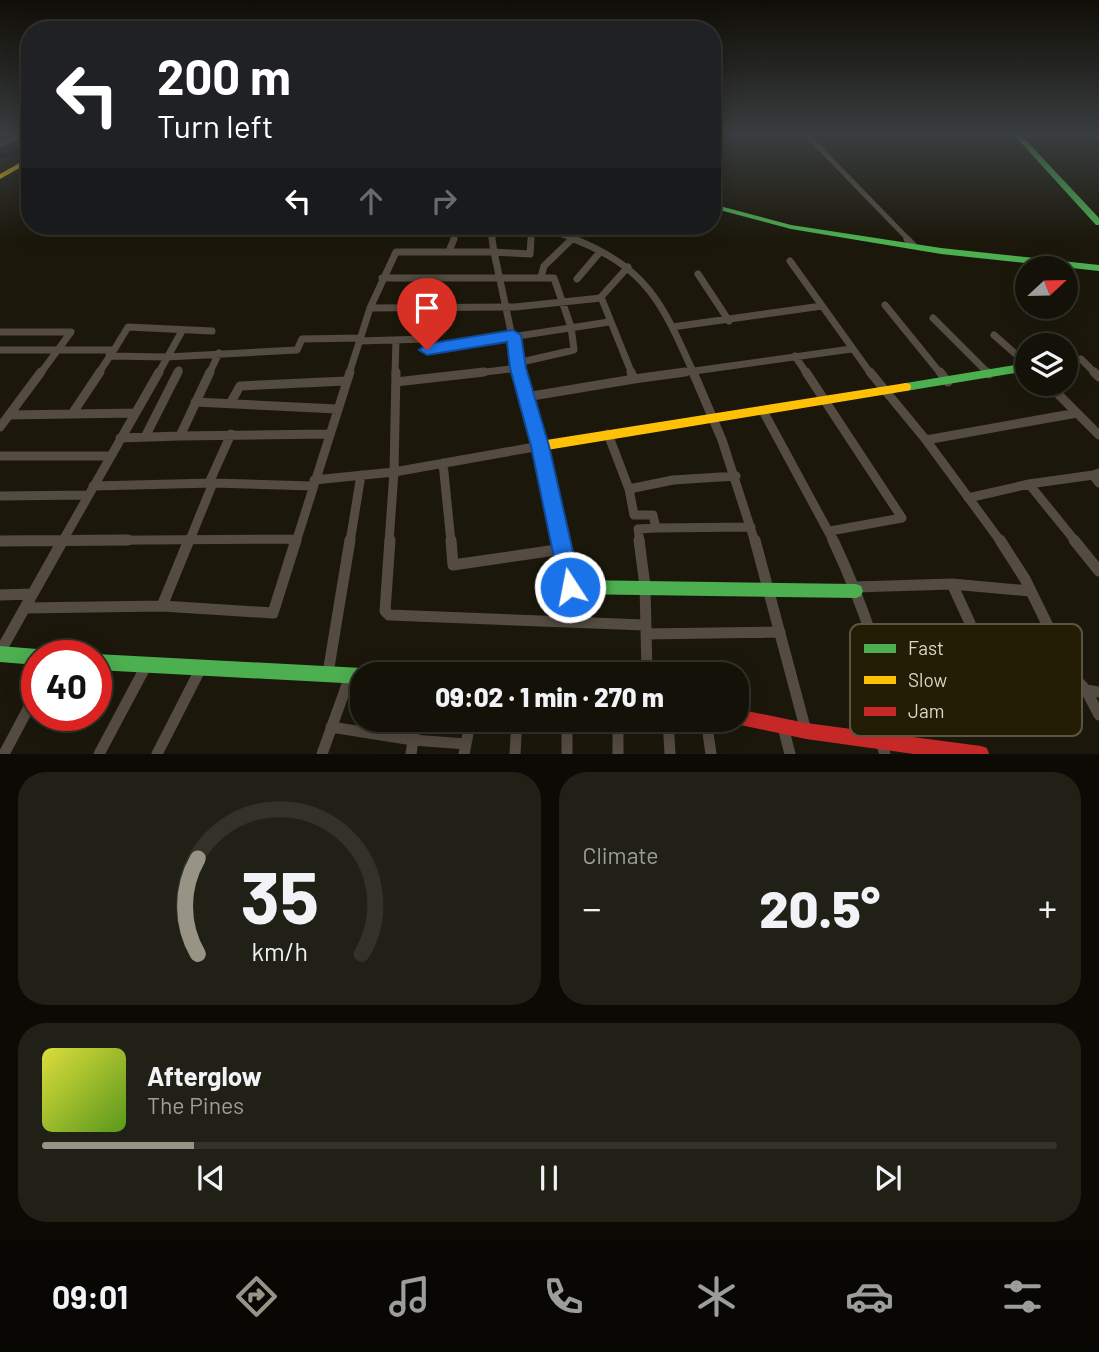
<!DOCTYPE html>
<html lang="en">
<head>
<meta charset="utf-8">
<style>
	:root { --surface:#141208; --page:#212016; --text:#f1f3f6; --muted:#9d9e9c; --line:#333229; --accent:#979486 }
	body { margin:0; font-family:Barlow,sans-serif; background:var(--page); color:var(--text); height:100vh; display:flex; flex-direction:column; font-size:26px; white-space:nowrap }
	* { box-sizing:border-box; margin:0 }
	p { font-size:23px; color:var(--muted) }
	.icon { flex:none; width:38px; height:38px; fill:none; stroke:currentColor; stroke-width:2; stroke-linecap:round; stroke-linejoin:round }
	.map { position:relative; height:754px; overflow:hidden }
	.sheet { display:flex; flex-direction:column; gap:18px; padding:18px; background:#0b0a04; flex:1 }
	.sheet>* { flex:none }
	.hud { position:absolute; left:21px; top:21px; width:700px; height:214px; border-radius:28px; box-shadow:0 4px 18px #0003,0 0 0 2px var(--line); background:#202124; color:#fff; overflow:hidden }
	.needle { width:46px; rotate:68deg }
	.controls { position:absolute; left:1015px; top:256px; display:grid; gap:14px }
	.controls a { display:grid; place-items:center; width:63px; height:63px; border-radius:50%; background:var(--surface); box-shadow:0 4px 18px #0003,0 0 0 2px var(--line); font-size:35px }
	.speed { position:absolute; left:21px; top:640px; display:flex; gap:14px; font-size:35px; font-weight:700; text-align:center }
	.speed>* { display:grid; place-content:center; width:91px; height:91px; border-radius:50%; background:var(--surface); box-shadow:0 4px 18px #0003,0 0 0 2px var(--line); line-height:1 }
	.speed .limit { border:10px solid #d22; background:#fff; color:#111 }
	.pin { position:absolute; display:grid; place-items:center; width:60px; height:60px; color:#fff; margin:-72px -30px; border-radius:50% 50% 50% 0; rotate:-45deg; box-shadow:0 0 7px #0007 }
	.pin .icon { rotate:45deg }
	.me { position:absolute; width:77px; margin:-38px; rotate:349deg; stroke-linejoin:round; filter:drop-shadow(0 0 5px #0008) }
	.turn { display:flex; align-items:center; gap:24px; height:147px; padding:0 21px; font-size:32px }
	.turn .icon { width:91px; height:91px; stroke-width:2.5 }
	.turn b { display:block; font-size:49px; line-height:60px }
	.lanes { display:flex; align-items:center; height:66px; padding:0 21px; background:#0003; justify-content:center; gap:35px; direction:ltr }
	.lanes .off { opacity:.35 }
	.big { font-size:52px; font-weight:800; line-height:1.1 }
	.sheet .tile { flex:1; display:flex; flex-direction:column; justify-content:center; gap:10px; min-width:0; padding:0 24px; border-radius:28px; background:var(--page) }
	.sheet .dial { align-items:center; gap:0 }
	.dial svg { height:182px; overflow:visible; fill:none; stroke:var(--line); stroke-width:7; stroke-linecap:round; text-anchor:middle }
	.dial text { fill:var(--text); stroke:none }
	.song { display:flex; align-items:center; gap:21px }
	.cover { width:84px; height:84px; border-radius:10px; background:linear-gradient(135deg,hsl(60 70% 55%),hsl(90 70% 35%)) }
	.played { height:7px; border-radius:4px; background:linear-gradient(90deg,var(--accent) 15%,var(--line) 15%) }
	.keys { display:flex; justify-content:space-around; direction:ltr }
	.heat { display:flex; justify-content:space-between; align-items:center; font-size:38px; direction:ltr }
	.sheet .tiles { flex:1; display:grid; gap:18px; grid-template-columns:1fr 1fr }
	.tile:last-child { grid-column:span 2 }
	.trip { position:absolute; left:350px; top:662px; width:399px; height:70px; border-radius:28px; background:var(--surface); box-shadow:0 4px 18px #0003,0 0 0 2px var(--line); font-weight:800; line-height:70px; text-align:center }
	.menu { display:flex; height:112px; justify-content:space-around; align-items:center; background:#080703; color:var(--muted) }
	.menu .icon { width:49px; height:49px }
	.menu .current { color:var(--accent) }
	.menu b { font-size:32px; color:var(--text) }
	.map>svg:first-child { display:block }
	.lines { fill:none; stroke-linecap:round; stroke-linejoin:round }
	.canal { fill:#020c1d; fill-rule:evenodd }
	.street-far3 { stroke:#544b42; stroke-width:5 }
	.street-far2 { stroke:#544b42; stroke-width:7 }
	.street-far1 { stroke:#544b42; stroke-width:9 }
	.street { stroke:#544b42; stroke-width:11 }
	.fast { fill:#4caf50; fill-rule:evenodd }
	.slow { fill:#ffc107; fill-rule:evenodd }
	.jam { fill:#c62828; fill-rule:evenodd }
	.route { fill:#1a73e8; stroke:#114b97; stroke-width:2 }
	.key { fill:#221d04; stroke:#59553f; stroke-width:2 }
	.key-label { font-size:19px; fill:#dad7c8 }
</style>
</head>
<body>
<div class="map">
<svg width="1099" height="754" viewBox="0 0 1099 754">
	<rect width="100%" height="100%" fill="#1b180b"/>
	<g class="lines">
		<path class="canal" d="M30,143V147L0,159V155Z"/>
		<path class="street-far3" d="M806,134L909,240
			M1085,134L1099,137
			M0,145L23,134
			M533,226L579,240
			M453,240L459,226
			M492,240L497,226
			M531,240L532,226
			M570,240L573,238"/>
		<path class="street-far2" d="M574,239C648,268 663,305 694,374
			M907,239L913,245
			M449,251L454,239
			M790,261L871,374
			M628,267L601,297L632,374
			M698,274L729,321
			M541,277L544,266L572,239
			M382,278H554L571,327L574,350L517,363
			M577,279L600,252
			M885,305L941,374
			M370,308L515,307L601,298
			M425,308L427,350L609,322
			M933,318L989,374
			M672,327L822,306
			M0,332H71L40,374
			M994,335L1027,364
			M359,341L426,339
			M0,350H114L128,327L212,331
			M109,356L167,357L297,350L302,339L360,338
			M795,356L807,374
			M1066,361L1081,359L1096,374
			M98,374L112,353
			M158,374L182,331
			M177,374L179,370
			M209,374L219,353
			M349,374L370,308L396,252H494L492,239
			M395,374L396,340
			M469,374L518,368
			M520,374L494,252L530,254L531,239
			M673,374L851,349"/>
		<path class="street-far1" d="M396,372L394,472L540,446L519,372
			M631,372L634,379L685,372
			M693,372L722,440L755,542
			M806,372L902,518L830,531
			M870,372L926,440L1001,542
			M940,372L948,382
			M987,372L989,374
			M1094,372L1099,377
			M396,382L484,372
			M1047,383L1099,435
			M526,397L634,379
			M195,402L337,409
			M231,402L240,386L346,381
			M763,411L834,542
			M72,414L100,372
			M9,415L135,413
			M0,427L41,372
			M608,434L629,489L634,515H653L656,528L751,527
			M180,436L328,434
			M145,437L178,372
			M120,438L180,436L210,372
			M926,440L1077,413
			M0,456H110
			M443,463L451,542
			M1099,473L1093,475L1099,483
			M314,480L394,472L389,542
			M209,483L231,434
			M1029,484L1076,542
			M93,486L213,483L312,486
			M629,489L673,480L736,476
			M0,496L88,495
			M968,498L1029,484L1093,475
			M0,541L295,539
			M62,542L159,372
			M189,542L213,483
			M296,542L350,372
			M350,542L361,475
			M640,542L638,529L656,528"/>
		<path class="street" d="M189,540L162,606L273,613L296,540
			M390,540L385,611L389,615L645,625
			M451,540L453,565L563,549
			M639,540L645,586L647,674
			M755,540L806,731
			M833,540C864,606 886,671 899,743
			M1000,540L1025,579L1072,675L1086,690
			M1074,540L1099,571
			M0,541L128,540
			M952,584L970,623
			M855,587L952,584L1030,591
			M0,595L32,594
			M25,608L162,606
			M646,634L780,632
			M0,652L63,540
			M328,673L350,540
			M885,674L1072,675
			M1099,692L1086,690L1099,715
			M567,719V754
			M618,719V754
			M668,719L670,754
			M706,719L711,754
			M331,727L413,740L466,744
			M783,727L790,754
			M880,740L885,754
			M4,754L37,692
			M99,754L146,666
			M157,754L202,666
			M322,754L350,676
			M411,754L416,719
			M464,754L471,719
			M515,754L517,719"/>
		<path class="fast" d="M1013,134H1020L1099,218V225H1096Z
			M712,204L791,225L941,248L1099,265V271L941,254L791,229L712,208Z
			M1027,363V371L906,391L902,390L901,387L902,384L906,383Z
			M542,449L546,451L548,454L576,580L856,584L861,586L863,591L861,596L856,598L570,594L565,592L536,454L538,451Z
			M0,646L37,649L42,652L44,656H37V665L0,662Z
			M96,654L362,668L367,671L369,674H362V684L96,670V656H92Z"/>
		<path class="slow" d="M30,157V162L0,179V174Z
			M906,383L910,384L911,387L910,390L906,391L547,450L548,454L546,457L542,459L538,457L534,446L536,443L540,441Z"/>
		<path class="jam" d="M737,709L806,723L981,746L987,748L989,754H914L806,739L731,723L730,719H737Z"/>
	</g>
	<linearGradient id="sky" x2="0" y2="1"><stop stop-color="#0f0d06"/><stop offset="0.56" stop-color="#393d3f"/><stop offset="1" stop-color="#393d3f" stop-opacity="0"/></linearGradient>
	<rect width="1099" height="240" fill="url(#sky)"/>
	<path class="route" d="M513,330L521,335L526,368L549,446L581,587L578,594L570,597L563,594L560,587L531,446L510,368L507,342L427,355L419,350L427,344Z"/>
	<rect x="850" y="624" width="232" height="112" rx="10" class="key"/>
	<rect x="864" y="644" width="32" height="9" fill="#4caf50"/>
	<rect x="864" y="676" width="32" height="8" fill="#ffc107"/>
	<rect x="864" y="707" width="32" height="9" fill="#c62828"/>
	<g class="key-label">
		<text x="908" y="655">Fast</text>
		<text x="908" y="687">Slow</text>
		<text x="908" y="718">Jam</text>
	</g>
</svg>
<div class="controls">
<a><svg class="needle" viewBox="-14 -14 28 28"><path d="M0-13l5 13h-10z" fill="#e53935"/><path d="M0 13l5-13h-10z" fill="#9d9e9c"/></svg></a>
<a><svg class="icon" aria-label="layers" viewBox="0 0 24 24"><path d="M12 4l9 5-9 5-9-5zM3 14l9 5 9-5"/></svg></a>
</div>
<div class="speed"><div class="limit">40</div></div>
<div class="pin" style="left:427px;top:350px;background:#d93025"><svg class="icon" aria-label="arrive" viewBox="0 0 24 24"><path d="M6 21V4h12l-3 4 3 4H6"/></svg></div>
<svg class="me" style="left:570px;top:587px" viewBox="-20 -20 40 40"><circle r="17" fill="#1a73e8" stroke="#fff" stroke-width="3"/><path d="M0-11L8 9 0 5-8 9z" fill="#fff"/></svg>
<div class="trip">09:02 · 1 min · 270 m</div>
<div class="hud">
<div class="turn"><svg class="icon" aria-label="left" viewBox="0 0 24 24"><path d="M17 20v-9H6M10 6l-5 5 5 5"/></svg><div><b>200 m</b>Turn left</div></div>
<div class="lanes"><svg class="icon" aria-label="left" viewBox="0 0 24 24"><path d="M17 20v-9H6M10 6l-5 5 5 5"/></svg><svg class="icon off" aria-label="ahead" viewBox="0 0 24 24"><path d="M12 20V5M6 11l6-6 6 6"/></svg><svg class="icon off" aria-label="right" viewBox="0 0 24 24"><path d="M7 20v-9h11M14 6l5 5-5 5"/></svg></div>
</div>
</div>
<section class="sheet">
<div class="tiles">
<div class="tile dial"><svg viewBox="0 0 100 80">
<path d="M14 69A42 42 0 1 1 86 69"/>
<path d="M14 69A42 42 0 0 1 14 27" stroke="#979486"/>
<text x="50" y="56" font-size="32" font-weight="700">35</text>
<text x="50" y="72" font-size="11">km/h</text>
</svg></div>
<div class="tile"><p>Climate</p>
<div class="heat"><a>−</a><b class="big">20.5°</b><a>+</a></div>
</div>
<div class="tile">
<div class="song"><i class="cover"></i><div><b>Afterglow</b><p>The Pines</p></div></div>
<div class="played"></div>
<div class="keys"><svg class="icon" aria-label="previous" viewBox="0 0 24 24"><path d="M18 5L8 12l10 7zM5 5v14"/></svg><svg class="icon" aria-label="pause" viewBox="0 0 24 24"><path d="M8 5v14M16 5v14"/></svg><svg class="icon" aria-label="next" viewBox="0 0 24 24"><path d="M6 5l10 7-10 7zM19 5v14"/></svg></div>
</div>
</div>
</section>
<nav class="menu">
<b>09:01</b>
<svg class="icon current" aria-label="directions" viewBox="0 0 24 24"><path d="M12 3l9 9-9 9-9-9zM9 14v-3h6M13 9l2 2-2 2"/></svg>
<svg class="icon" aria-label="music" viewBox="0 0 24 24"><path d="M9 18V5l10-2v13"/><circle cx="6" cy="18" r="3"/><circle cx="16" cy="16" r="3"/></svg>
<svg class="icon" aria-label="phone" viewBox="0 0 24 24"><path d="M5 4h4l2 5-3 2q2 4 5 5l2-3 5 2v4C11 20 4 13 5 4z"/></svg>
<svg class="icon" aria-label="climate" viewBox="0 0 24 24"><path d="M12 3v18M4 7l16 10M4 17L20 7"/></svg>
<svg class="icon" aria-label="car" viewBox="0 0 24 24"><path d="M5 17H2v-5l4-1 3-4h7l3 4 3 1v5h-3M9 17h6M6 11h13"/><circle cx="7" cy="17" r="2"/><circle cx="17" cy="17" r="2"/></svg>
<svg class="icon" aria-label="filters" viewBox="0 0 24 24"><path d="M4 7h16M4 17h16"/><circle cx="9" cy="7" r="2"/><circle cx="15" cy="17" r="2"/></svg>
</nav>
</body>
</html>
